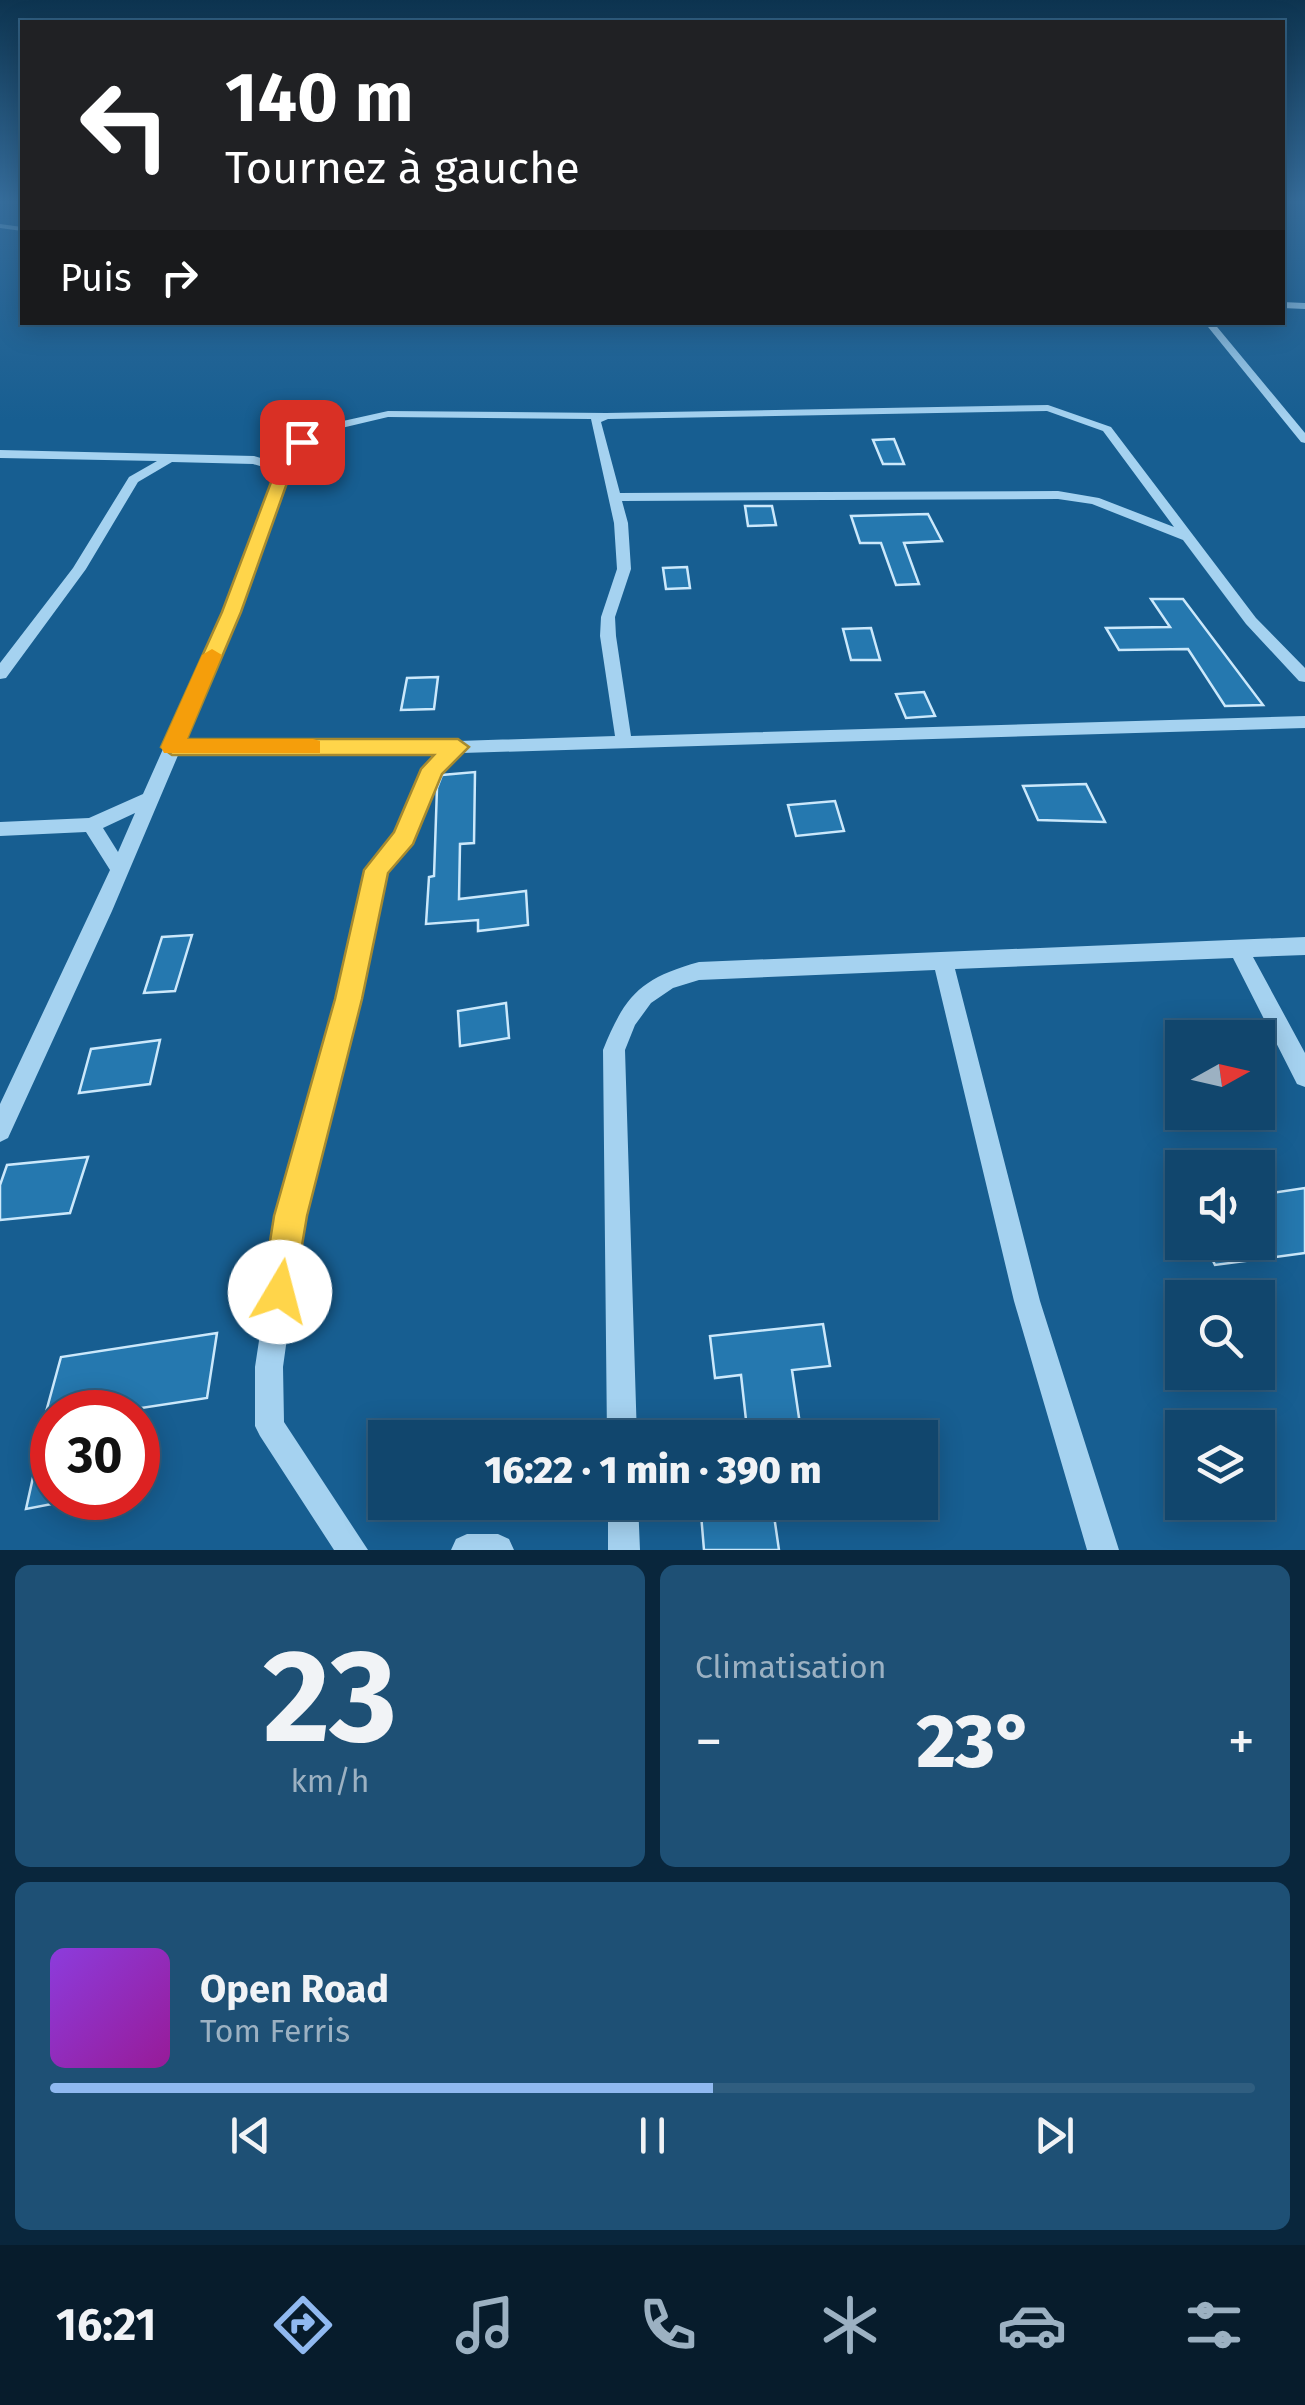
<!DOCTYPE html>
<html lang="fr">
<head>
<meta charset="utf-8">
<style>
	:root { --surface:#11466d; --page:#1e5075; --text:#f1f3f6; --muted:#9cb1c2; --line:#305e80; --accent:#90b9f0 }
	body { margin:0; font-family:"Fira Sans",sans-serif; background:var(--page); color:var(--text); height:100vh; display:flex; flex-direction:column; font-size:38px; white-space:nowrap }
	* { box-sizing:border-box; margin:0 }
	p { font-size:32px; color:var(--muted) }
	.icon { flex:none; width:55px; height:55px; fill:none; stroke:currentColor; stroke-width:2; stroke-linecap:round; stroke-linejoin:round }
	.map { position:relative; height:1550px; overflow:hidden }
	.panel { display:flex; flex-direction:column; gap:15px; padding:15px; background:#09263c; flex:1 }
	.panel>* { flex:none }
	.banner { position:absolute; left:20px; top:20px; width:1265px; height:305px; border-radius:0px; box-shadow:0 5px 25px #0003,0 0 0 2px var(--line); background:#202124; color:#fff; overflow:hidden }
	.needle { width:65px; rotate:82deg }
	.controls { position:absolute; left:1165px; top:1020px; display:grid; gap:20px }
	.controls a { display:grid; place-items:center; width:110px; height:110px; border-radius:0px; background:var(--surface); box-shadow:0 5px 25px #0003,0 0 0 2px var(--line); font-size:50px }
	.speed { position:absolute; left:30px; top:1390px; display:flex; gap:20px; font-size:50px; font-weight:700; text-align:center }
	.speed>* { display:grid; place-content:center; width:130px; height:130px; border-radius:50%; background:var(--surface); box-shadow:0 5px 25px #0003,0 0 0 2px var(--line); line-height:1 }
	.speed .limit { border:15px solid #d22; background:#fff; color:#111 }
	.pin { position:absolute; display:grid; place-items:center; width:85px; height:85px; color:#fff; margin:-42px; border-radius:20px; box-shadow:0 5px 15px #0006 }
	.me { position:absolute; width:110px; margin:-55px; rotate:8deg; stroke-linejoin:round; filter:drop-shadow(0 0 8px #0008) }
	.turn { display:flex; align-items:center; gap:35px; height:210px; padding:0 40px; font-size:45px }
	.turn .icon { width:130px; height:130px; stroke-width:2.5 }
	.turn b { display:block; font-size:70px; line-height:85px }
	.then { display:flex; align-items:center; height:95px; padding:0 40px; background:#0003; gap:20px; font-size:38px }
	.big { font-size:75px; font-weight:800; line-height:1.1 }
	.panel .card { flex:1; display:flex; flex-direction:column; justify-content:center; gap:15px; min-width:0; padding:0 35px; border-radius:15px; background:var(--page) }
	.panel .dial { align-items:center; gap:0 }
	.dial b { font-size:130px; line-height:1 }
	.song { display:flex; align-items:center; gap:30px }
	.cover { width:120px; height:120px; border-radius:15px; background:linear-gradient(135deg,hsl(270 70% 55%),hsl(300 70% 35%)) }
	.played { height:10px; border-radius:5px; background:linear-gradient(90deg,var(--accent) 55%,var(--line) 55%) }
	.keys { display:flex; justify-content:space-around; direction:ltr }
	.heat { display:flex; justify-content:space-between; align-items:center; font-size:55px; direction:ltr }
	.panel .tiles { flex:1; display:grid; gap:15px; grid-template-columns:1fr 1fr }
	.card:last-child { grid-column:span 2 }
	.trip { position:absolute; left:368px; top:1420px; width:570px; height:100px; border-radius:0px; background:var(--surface); box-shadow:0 5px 25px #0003,0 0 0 2px var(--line); font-weight:800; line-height:100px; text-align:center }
	.tabs { display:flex; height:160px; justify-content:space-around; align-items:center; background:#071c2c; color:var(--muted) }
	.tabs .icon { width:70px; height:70px }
	.tabs .active { color:var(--accent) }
	.tabs b { font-size:45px; color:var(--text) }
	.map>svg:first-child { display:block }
	.building { fill:#2578af; stroke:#cbe8fb; stroke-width:2.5 }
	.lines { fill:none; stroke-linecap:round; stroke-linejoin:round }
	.minor { fill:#a5d2f0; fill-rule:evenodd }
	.route { fill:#ffd54a; stroke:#a68a30; stroke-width:2.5 }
	.slow { fill:#f59e0b }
</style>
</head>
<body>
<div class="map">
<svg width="1305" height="1550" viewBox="0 0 1305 1550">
	<rect width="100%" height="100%" fill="#175e91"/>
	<path class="building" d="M894,439L904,464H883L873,440Z
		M745,506H772L776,525L748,526Z
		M928,514L942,541L904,543L919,584L896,585L881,543H860L851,516Z
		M687,567L690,588L666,589L663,568Z
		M1151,599H1183L1263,705L1225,706L1188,649L1119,650L1106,628L1170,627Z
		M871,628L880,660H851L843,629Z
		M438,677L434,709L401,710L407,678Z
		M924,692L935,716L906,718L896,694Z
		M475,772L474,843L460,844L459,899L526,891L528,925L478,931V920L426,924L429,877L434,876L437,788L442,775Z
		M1086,784L1105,822L1038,820L1023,786Z
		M835,801L844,831L796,836L788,805Z
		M192,935L175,991L144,993L162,937Z
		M506,1003L509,1038L460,1046L458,1011Z
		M160,1040L150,1084L79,1093L91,1049Z
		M88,1157L70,1213L0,1220V1185L7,1165Z
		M1305,1188V1253L1215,1265L1204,1242H1258V1195Z
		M823,1324L830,1366L792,1370L802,1438H748L741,1375L715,1378L710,1336Z
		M217,1333L207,1398L115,1412H46L61,1357Z
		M44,1428L52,1429V1504L26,1509Z
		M700,1502H772L779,1550H704Z"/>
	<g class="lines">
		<path class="minor" d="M0,224L22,227V231L0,228Z
			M1282,302L1305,303V309L1282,308Z
			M1204,322H1213L1305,433V443L1301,442Z
			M1048,405L1111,427L1256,618L1305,668V682L1299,681L1246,624L1183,540L1092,504L1058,499L622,501L628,523L631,569L615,617L616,636L631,736L1305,716V728L462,753L439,772L411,842L385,872L378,898V918L304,1216L283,1367L284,1422L368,1550H334L260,1436L255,1426V1367L278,1216L358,918V898L366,869L396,833L423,769L440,753H179L112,911L8,1138L0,1142V1104L110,870L86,832L0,836V822L89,818L143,794L224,612L277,471L253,464L172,462L138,482L86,569L6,678L0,679V663L73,568L129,477L157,461L0,458V450L254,456L281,464L298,441L325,425L388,411L606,413ZM1047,411L1103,431L1174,527L1099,498L1058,491L620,493L601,422L608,419ZM388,417L591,419L614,523L617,569L601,617L600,636L615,736L458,741H184L238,612L290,469L306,445L333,430ZM135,813L118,852L103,828Z
			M1305,937V955L1253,957L1305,1053V1087L1297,1084L1233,958L955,969L1040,1301L1119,1550H1087L1014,1301L935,970L699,980L673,988L651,1003L635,1025L625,1050L637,1438H607L603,1050C625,995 641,978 699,962Z
			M608,1502H638L640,1550H608Z
			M467,1534H498L509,1539L514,1550H451L456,1539Z"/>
	</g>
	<linearGradient id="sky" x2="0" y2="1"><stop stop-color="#0d3450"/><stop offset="0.48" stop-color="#366e9d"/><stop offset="1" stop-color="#366e9d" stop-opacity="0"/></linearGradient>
	<rect width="1305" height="420" fill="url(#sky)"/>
	<path class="route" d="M297,439L310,442L292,469L241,612L187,739H458L469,747L442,774L413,844L388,873L362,999L307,1216L292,1304L280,1309L268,1304L262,1292L274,1216L335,999L364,870L394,832L421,769L434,755H172L161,747L222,612L276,469Z"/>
	<path class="slow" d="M212,649L222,655L187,739H313L320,741V753H164L161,747L202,655Z"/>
</svg>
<div class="controls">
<a><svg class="needle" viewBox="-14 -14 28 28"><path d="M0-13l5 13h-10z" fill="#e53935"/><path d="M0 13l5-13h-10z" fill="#9cb1c2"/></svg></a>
<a><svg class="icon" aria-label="sound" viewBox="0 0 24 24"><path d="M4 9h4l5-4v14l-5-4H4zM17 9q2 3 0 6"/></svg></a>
<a><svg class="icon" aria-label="search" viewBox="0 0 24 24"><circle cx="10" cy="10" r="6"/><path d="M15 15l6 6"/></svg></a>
<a><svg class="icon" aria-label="layers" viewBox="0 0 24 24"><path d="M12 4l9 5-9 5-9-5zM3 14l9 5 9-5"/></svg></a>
</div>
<div class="speed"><div class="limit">30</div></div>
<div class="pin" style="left:302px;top:442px;background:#d93025"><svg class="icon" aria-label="arrive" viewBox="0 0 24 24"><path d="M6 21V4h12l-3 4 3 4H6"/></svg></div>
<svg class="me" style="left:280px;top:1292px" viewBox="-20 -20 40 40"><circle r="19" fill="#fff"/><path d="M0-13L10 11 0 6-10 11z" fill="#ffd54a"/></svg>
<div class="trip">16:22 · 1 min · 390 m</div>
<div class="banner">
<div class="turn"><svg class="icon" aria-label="left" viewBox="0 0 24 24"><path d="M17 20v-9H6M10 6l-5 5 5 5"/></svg><div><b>140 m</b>Tournez à gauche</div></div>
<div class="then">Puis<svg class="icon" aria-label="right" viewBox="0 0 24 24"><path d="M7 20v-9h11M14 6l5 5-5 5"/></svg></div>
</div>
</div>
<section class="panel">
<div class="tiles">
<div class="card dial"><b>23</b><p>km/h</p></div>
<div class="card"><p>Climatisation</p>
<div class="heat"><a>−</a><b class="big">23°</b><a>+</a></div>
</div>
<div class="card">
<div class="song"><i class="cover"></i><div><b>Open Road</b><p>Tom Ferris</p></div></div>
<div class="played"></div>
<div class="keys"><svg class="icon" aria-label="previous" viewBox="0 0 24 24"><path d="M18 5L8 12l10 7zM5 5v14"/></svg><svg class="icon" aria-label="pause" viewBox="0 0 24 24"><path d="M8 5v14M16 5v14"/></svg><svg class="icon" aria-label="next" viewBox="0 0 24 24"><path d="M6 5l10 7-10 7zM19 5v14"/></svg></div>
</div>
</div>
</section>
<nav class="tabs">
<b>16:21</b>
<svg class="icon active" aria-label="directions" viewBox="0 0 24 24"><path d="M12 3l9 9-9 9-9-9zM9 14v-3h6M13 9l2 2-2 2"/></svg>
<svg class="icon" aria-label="music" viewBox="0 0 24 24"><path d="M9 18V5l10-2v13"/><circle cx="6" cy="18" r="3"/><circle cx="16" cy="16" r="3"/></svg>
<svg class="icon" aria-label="phone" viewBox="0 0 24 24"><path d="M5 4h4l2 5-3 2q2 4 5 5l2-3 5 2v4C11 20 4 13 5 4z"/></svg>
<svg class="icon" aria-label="climate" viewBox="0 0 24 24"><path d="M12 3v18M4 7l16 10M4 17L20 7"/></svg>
<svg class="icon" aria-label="car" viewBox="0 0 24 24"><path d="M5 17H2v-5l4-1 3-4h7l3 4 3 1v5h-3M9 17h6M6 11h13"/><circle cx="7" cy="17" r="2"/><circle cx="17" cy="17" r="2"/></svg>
<svg class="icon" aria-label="filters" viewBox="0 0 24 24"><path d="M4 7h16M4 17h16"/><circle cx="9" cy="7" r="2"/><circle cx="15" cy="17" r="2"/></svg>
</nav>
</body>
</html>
